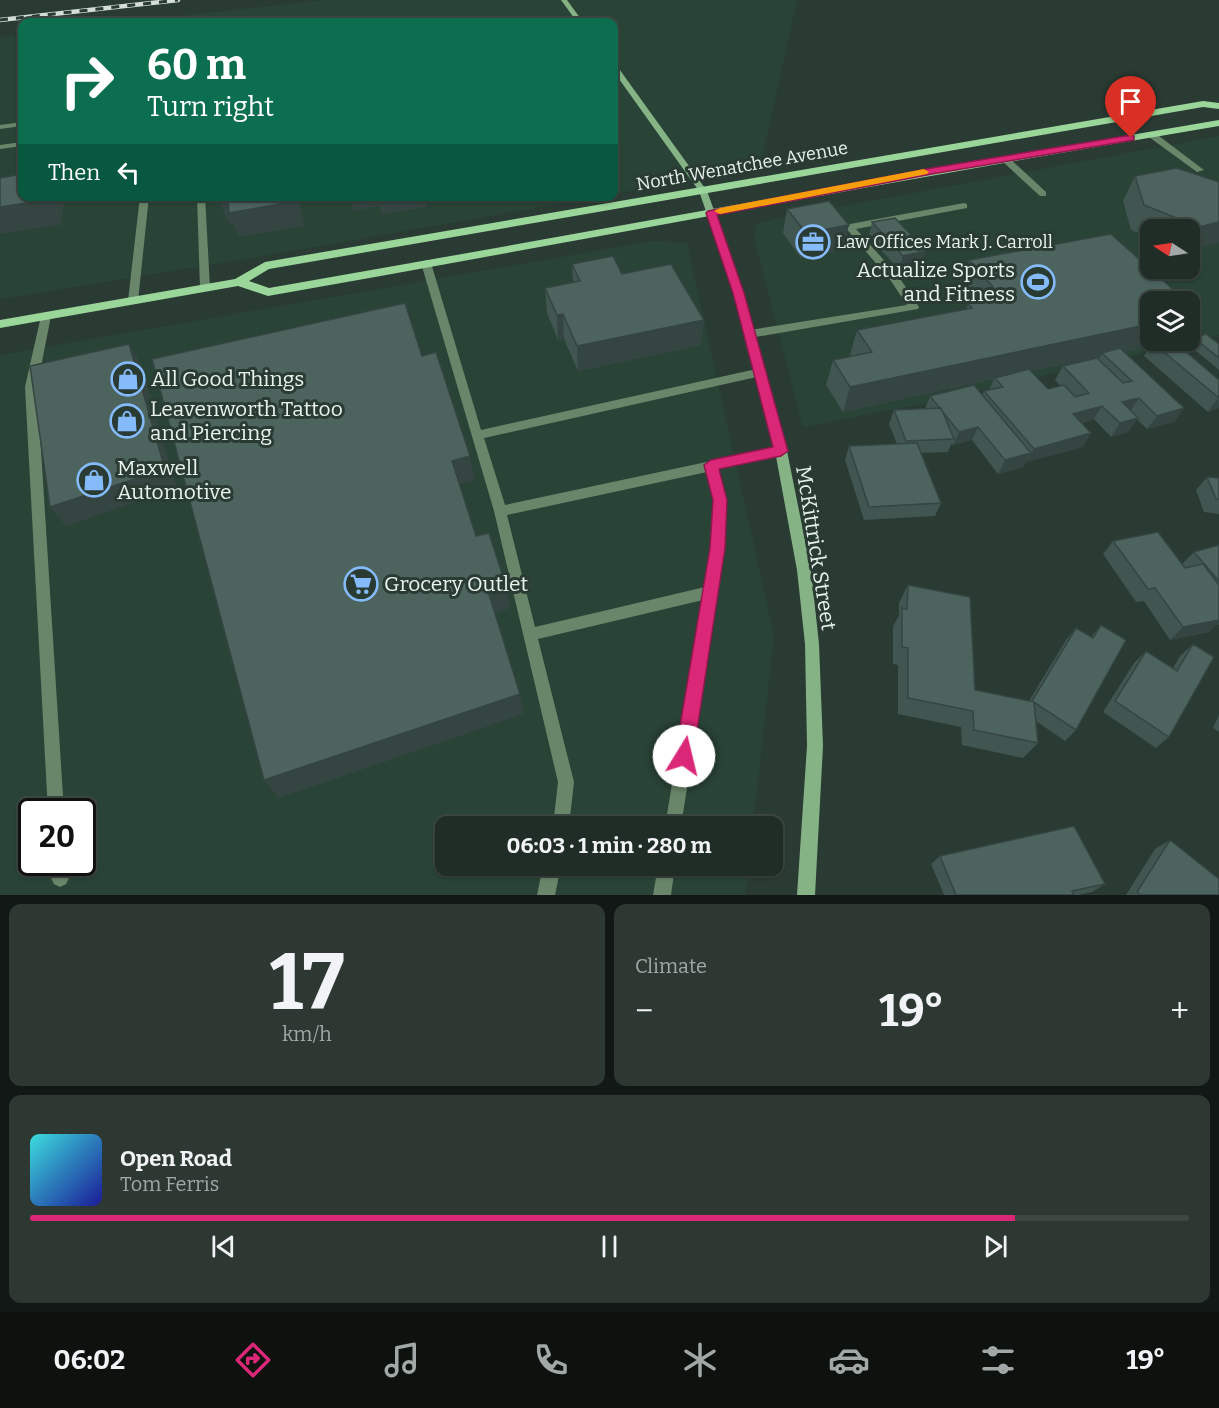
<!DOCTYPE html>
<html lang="en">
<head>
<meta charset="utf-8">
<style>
	:root { --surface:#202c26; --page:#2d3832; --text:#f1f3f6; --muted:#a2a7a7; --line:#3d4843; --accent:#db2777 }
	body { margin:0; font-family:Bitter,serif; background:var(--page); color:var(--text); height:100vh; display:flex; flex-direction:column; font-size:22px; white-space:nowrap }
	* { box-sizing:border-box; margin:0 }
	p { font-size:20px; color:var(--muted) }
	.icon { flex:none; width:33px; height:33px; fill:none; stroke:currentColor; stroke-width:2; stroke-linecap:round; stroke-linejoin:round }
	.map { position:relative; height:895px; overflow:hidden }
	.sheet { display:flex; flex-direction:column; gap:9px; padding:9px; background:#121815; flex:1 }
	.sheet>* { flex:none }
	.top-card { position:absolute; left:18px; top:18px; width:600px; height:183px; border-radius:12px; box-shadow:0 2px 4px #0004,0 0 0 2px var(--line); background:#0b6e4f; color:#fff; overflow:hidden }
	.needle { width:39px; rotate:282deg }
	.controls { position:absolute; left:1140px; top:219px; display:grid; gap:12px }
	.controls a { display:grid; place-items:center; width:60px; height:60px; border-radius:12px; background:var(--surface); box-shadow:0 2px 4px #0004,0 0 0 2px var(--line); font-size:30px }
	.speed { position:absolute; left:18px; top:798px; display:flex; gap:12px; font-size:30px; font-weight:700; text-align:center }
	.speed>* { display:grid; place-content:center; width:78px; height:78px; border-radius:50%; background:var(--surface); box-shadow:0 2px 4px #0004,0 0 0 2px var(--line); line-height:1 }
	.speed .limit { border:3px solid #111; border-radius:9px; background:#fff; color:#111 }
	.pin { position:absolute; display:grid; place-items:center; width:51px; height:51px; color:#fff; margin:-62px -26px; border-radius:50% 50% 50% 0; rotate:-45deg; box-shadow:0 0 6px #0007 }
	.pin .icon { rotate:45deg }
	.me { position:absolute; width:66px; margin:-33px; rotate:9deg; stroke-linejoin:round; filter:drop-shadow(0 0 4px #0008) }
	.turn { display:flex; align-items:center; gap:21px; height:126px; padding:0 30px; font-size:27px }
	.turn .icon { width:78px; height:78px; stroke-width:2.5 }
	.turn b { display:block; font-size:42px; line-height:51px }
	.then { display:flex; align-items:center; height:57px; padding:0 30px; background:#0003; gap:12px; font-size:22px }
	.big { font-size:45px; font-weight:700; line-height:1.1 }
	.sheet .card { flex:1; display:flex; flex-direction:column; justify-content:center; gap:9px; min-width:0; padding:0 21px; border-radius:12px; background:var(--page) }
	.sheet .dial { align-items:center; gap:0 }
	.dial b { font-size:78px; line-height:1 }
	.song { display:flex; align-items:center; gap:18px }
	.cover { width:72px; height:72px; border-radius:9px; background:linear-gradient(135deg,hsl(180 70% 55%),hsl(240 70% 35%)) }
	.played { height:6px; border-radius:3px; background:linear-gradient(90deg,var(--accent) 85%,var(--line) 85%) }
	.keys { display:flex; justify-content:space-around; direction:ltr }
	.heat { display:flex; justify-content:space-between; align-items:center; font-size:33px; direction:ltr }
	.sheet .tiles { flex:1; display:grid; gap:9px; grid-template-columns:1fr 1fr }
	.card:last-child { grid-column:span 2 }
	.trip { position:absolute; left:435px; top:816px; width:348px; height:60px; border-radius:12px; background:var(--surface); box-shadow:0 2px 4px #0004,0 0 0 2px var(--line); font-weight:700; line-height:60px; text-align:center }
	.tab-bar { display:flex; height:96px; justify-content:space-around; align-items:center; background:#0d120f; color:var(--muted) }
	.tab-bar .icon { width:42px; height:42px }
	.tab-bar .selected { color:var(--accent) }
	.tab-bar b { font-size:27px; color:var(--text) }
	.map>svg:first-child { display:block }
	.built { fill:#294336; fill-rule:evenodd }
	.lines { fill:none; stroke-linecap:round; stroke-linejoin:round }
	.lane { fill:#6a866a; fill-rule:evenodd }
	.secondary { fill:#85b385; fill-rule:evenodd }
	.primary { fill:#9ad59a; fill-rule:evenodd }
	.rail-casing { stroke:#d2ded7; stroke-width:4.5 }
	.rail { stroke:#2a3b33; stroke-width:3; stroke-dasharray:8; stroke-linecap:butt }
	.wall { fill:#415551; fill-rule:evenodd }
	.shaded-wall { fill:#354542 }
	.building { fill:#4c635e; stroke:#354542; stroke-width:1.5 }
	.route { fill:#db2777; stroke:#8e194d; stroke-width:1.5 }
	.slow { fill:#f59e0b }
	.labels { text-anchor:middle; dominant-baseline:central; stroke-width:6; stroke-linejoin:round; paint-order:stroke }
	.far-street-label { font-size:18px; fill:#e8f3ed; stroke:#2a3b33 }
	.far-poi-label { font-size:18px; fill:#e8f3ed; stroke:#2a3b33; text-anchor:start }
	.poi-label { font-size:21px; fill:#e8f3ed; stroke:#2a3b33; text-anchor:start }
	.street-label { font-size:21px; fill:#e8f3ed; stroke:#2a3b33 }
</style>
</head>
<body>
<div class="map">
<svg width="1219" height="895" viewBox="0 0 1219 895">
	<rect width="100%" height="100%" fill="#2a3b33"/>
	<path class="built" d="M323,0H797L760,168L614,194V22H124Z
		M22,34V196L598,197L247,259L0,299V37Z
		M1219,136V335L922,404L803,427L754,238L756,225L774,219ZM1150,230H1190V268H1150ZM1150,302H1190V340H1150Z
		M653,241L687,243L774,636L753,826H446V866H749L745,895H0V355ZM32,812H82V862H32Z"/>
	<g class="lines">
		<path class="lane" d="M22,122V126L0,129V125Z
			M1149,133H1155L1204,170L1197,172L1149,137Z
			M22,142V146L0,149V145Z
			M1002,157H1008L1046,192V196H1040L1002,161Z
			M140,196H149L138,301L133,304L128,301Z
			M197,196H205L210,288L205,291L200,288Z
			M461,196H470V199L469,201H463Z
			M964,203L967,204V208L856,229L899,277L919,307L918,309L750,338L745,334L750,330L907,305L891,281L845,227L850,224Z
			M426,260L431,263L481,430L761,368L767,372L761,376L484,438L505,505L781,446L785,448L787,451L785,454L781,456L718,469L726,500L725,548L681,826H665L703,600L538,639L574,782L569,826H553L558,782L494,511L421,263ZM707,472L714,500L711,548L705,587L535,627L507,515Z
			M46,313L51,316L37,387L64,812H48L25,387L41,316Z
			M50,862H68L69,878L66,884L60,887L54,884L51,878Z
			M543,866H561L555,895H537Z
			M658,866H675L671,895H653Z"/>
		<path class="secondary" d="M561,0H567L583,22H577Z
			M614,66H617L707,191L744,293L787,451L811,570L819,644L823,746L815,895H797L807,746L805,644L797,570L775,451L734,293L699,191L614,72Z"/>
		<path class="primary" d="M1203,101L1219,103V109L1203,107L269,269L249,281L269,288C586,233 902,173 1219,120V126C901,179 585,240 268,296L238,286L0,328V320L235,279L265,262Z"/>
		<g class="rail-casing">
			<path id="rail" d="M0,20L178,0"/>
		</g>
		<use href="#rail" class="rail"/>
	</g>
	<path class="wall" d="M1135,176L1219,182L1190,250V230H1150V238L1131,230L1123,201Z
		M787,209L843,250L801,258L783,233Z
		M872,222L926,251L921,265L899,270L869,236Z
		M969,260L1173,341L1219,380V408L1208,412L1144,356L1150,346L1124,352L1184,408L1174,422L1147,429L1137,419L1128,432L1111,437L1094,419L1082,423L1083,447L1026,462L1023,467L998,474L972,440L953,445L951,444L948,452L921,453L941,503L935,516L864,520L845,460L849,446L897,444L889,424L894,410L925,409L930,396L982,395L984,391L989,390L994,379L843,412L826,385L833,360L851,357L850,355L857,330L966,309L968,304L974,303L959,285ZM1100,357L1098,359L1063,366L1055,380L1061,386L1048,389L1031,371Z
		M572,264L622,274L701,345L578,371L564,339L558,340L547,313L545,288L573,282Z
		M1194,338L1219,344V370L1189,345Z
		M1207,477L1219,478V514L1204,512L1196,490Z
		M1113,541L1182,564L1194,552L1219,545V625H1215L1209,632L1170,640L1144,601L1136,602L1103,554Z
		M908,585L975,690L1029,701L1066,640L1076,628L1091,637L1101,625L1076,730L1065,741L1036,721L1038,743L1023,758L962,745L961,727L898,714V665L893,664V626L899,616V603Z
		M1193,644L1169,737L1156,748L1103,712L1134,663L1146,651L1173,668L1180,656Z
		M1219,715V732L1213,728Z
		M1170,840L1219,895H1126L1155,849Z
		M940,856L1105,884L1092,892L1078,895H944L931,864Z"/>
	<path class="shaded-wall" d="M47,196H66L60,225L0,234V207Z
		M299,196L304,226L239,237L233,224H229L219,200L228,198Z
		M350,196H431L425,197L427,207L381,214L380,206L353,211Z
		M1219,222V243L1190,250V243L1199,227Z
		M849,225L843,250L801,258L806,233Z
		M926,251L921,265L899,270L903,256Z
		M563,314L564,339L558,340L557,315Z
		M1201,314L1190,331V316Z
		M704,320L701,345L578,371L577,346Z
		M1150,324V340H1176L1155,345L1153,343L1150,346L1105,356L1102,353L1100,357L996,379L995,378L994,379L843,412L850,387Z
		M129,344L141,364L177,488L66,526L50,507Z
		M1139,398L1130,412L1122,402Z
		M1218,398L1219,408L1208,412Z
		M1102,406L1094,419L1065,427L1073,414Z
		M1184,408L1174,422L1147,429L1157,416Z
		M1138,418L1128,432L1111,437L1120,423Z
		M978,427L972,440L953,445L959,432Z
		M1091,433L1083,447L1026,462L1034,449Z
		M1031,453L1023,467L998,474L1005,460Z
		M470,456L475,480L458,485L452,461Z
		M506,586L510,608L493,614L488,591Z
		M1219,615V625H1215L1209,632L1170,640L1183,627Z
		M520,694L524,714L279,798L264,780Z"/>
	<path class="building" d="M1177,168L1219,182V222L1199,227L1144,205L1135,176Z
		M22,174V196H47L46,200L0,207V178Z
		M219,196H296V201L229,213L228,198L219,200Z
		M829,201L849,225L806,233L787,209Z
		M895,218L926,251L903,256L872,222Z
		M1111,234L1187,302H1150V324L850,387L833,360L872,352L857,330L972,308L968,304L1002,297L969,260Z
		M613,256L622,274L671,264L704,320L577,346L563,314L557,315L545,288L580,281L572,264Z
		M405,303L422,356L436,352L470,456L452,461L476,536L489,533L506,586L488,591L520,694L264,780L152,359Z
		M1190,304L1201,314L1190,316Z
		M1206,334L1219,344V358L1194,338Z
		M1159,340H1172L1219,380V398L1153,343Z
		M129,344L165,469L50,507L30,366Z
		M1120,348L1184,408L1157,416L1139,398L1122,402L1138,418L1120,423L1102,406L1073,414L1091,433L1034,449L984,391L1003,387L995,378L1029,369L1048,389L1064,385L1075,397L1089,393L1063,366L1097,358L1123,383L1132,381L1102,353Z
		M974,385L1031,453L1005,460L978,427L959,432L930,396Z
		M941,408L954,439L906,441L894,410Z
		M917,443L941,503L869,507L849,446Z
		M1207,477L1219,478V499H1216Z
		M1158,532L1185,568L1203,564L1219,585V620L1183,627L1155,588L1148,589L1113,541Z
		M1219,545V581L1194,552Z
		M908,585L970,597L975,690L1034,702L1038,743L974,730L973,711L908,698V648L902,647V608L907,609Z
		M1101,625L1126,640L1076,730L1032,701L1076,628L1093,638Z
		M1193,644L1214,657L1169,737L1115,701L1146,651L1177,671Z
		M1074,826L1105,884L1072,891L1074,895H956L940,856Z
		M1170,840L1219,879V895H1140L1137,892Z"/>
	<path class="route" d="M1131,135L1134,136V140L932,174L717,215L744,293L788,451L781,456L719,469L727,500L725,548L693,756L691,763L684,765L678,763L675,756L710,548L713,500L704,465L711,460L773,447L733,293L706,213L708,211L932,168Z"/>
	<path class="slow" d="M924,169L929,172L927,174L720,214L714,211L720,208Z"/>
	<defs>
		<g id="office-ring" transform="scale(1.725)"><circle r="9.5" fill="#2a3b33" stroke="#86bbfb" stroke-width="1.5"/><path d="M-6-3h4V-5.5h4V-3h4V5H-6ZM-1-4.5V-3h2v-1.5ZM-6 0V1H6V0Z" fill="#86bbfb"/></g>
		<g id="stadium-ring" transform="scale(1.725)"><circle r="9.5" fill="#2a3b33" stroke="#86bbfb" stroke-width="1.5"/><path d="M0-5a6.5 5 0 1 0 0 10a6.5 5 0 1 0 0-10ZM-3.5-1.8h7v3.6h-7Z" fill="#86bbfb"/></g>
		<g id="shop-ring" transform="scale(1.725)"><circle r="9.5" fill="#2a3b33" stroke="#86bbfb" stroke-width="1.5"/><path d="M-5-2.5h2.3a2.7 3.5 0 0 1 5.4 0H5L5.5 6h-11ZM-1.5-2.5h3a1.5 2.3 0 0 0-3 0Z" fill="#86bbfb"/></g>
		<g id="supermarket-ring" transform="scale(1.725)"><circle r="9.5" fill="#2a3b33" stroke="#86bbfb" stroke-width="1.5"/><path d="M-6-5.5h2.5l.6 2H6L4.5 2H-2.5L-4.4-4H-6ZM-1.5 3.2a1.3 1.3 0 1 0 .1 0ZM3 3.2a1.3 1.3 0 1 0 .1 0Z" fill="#86bbfb"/></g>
	</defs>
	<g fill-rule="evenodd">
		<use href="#office-ring" x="813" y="242"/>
		<use href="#stadium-ring" x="1038" y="282"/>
		<use href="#shop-ring" x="128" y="379"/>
		<use href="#shop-ring" x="127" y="421"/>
		<use href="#shop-ring" x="94" y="480"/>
		<use href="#supermarket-ring" x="361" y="584"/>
	</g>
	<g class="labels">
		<g class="far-street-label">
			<text transform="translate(742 166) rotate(-10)">North Wenatchee Avenue</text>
		</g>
		<g class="far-poi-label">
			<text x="836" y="242">Law Offices Mark J. Carroll</text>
		</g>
		<g class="poi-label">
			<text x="1015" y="270" text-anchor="end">Actualize Sports<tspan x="1015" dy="24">and Fitness</tspan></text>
			<text x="151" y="379">All Good Things</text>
			<text x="150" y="409">Leavenworth Tattoo<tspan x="150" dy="24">and Piercing</tspan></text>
			<text x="117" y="468">Maxwell<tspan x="117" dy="24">Automotive</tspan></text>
			<text x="384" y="584">Grocery Outlet</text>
		</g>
		<g class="street-label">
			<text transform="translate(816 548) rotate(81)">McKittrick Street</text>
		</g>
	</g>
</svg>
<div class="controls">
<a><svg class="needle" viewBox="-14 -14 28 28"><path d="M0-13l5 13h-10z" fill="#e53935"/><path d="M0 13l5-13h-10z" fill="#a2a7a7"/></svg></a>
<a><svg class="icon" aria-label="layers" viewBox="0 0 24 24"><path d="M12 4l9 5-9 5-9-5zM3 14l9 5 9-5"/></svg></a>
</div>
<div class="speed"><div class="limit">20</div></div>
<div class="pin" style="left:1131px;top:138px;background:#d93025"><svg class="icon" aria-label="arrive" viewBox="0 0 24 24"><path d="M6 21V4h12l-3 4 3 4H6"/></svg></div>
<svg class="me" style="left:684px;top:756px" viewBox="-20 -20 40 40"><circle r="19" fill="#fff"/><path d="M0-13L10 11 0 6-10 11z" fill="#db2777"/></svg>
<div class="trip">06:03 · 1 min · 280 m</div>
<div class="top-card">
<div class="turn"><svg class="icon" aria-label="right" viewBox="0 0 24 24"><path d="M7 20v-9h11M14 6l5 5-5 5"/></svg><div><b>60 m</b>Turn right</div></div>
<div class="then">Then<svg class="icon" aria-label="left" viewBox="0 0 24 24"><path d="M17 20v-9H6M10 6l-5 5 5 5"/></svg></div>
</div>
</div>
<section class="sheet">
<div class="tiles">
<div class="card dial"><b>17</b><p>km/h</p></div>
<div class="card"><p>Climate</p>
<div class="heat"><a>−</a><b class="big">19°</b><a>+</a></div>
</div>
<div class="card">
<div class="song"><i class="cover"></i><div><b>Open Road</b><p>Tom Ferris</p></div></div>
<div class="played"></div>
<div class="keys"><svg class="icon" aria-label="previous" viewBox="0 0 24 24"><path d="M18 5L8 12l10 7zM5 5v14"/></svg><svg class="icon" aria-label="pause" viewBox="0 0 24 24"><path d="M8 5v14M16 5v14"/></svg><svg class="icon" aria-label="next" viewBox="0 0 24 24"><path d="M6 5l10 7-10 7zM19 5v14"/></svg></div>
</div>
</div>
</section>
<nav class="tab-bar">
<b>06:02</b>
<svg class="icon selected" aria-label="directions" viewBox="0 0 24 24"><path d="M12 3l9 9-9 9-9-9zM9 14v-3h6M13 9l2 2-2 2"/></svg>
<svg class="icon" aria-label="music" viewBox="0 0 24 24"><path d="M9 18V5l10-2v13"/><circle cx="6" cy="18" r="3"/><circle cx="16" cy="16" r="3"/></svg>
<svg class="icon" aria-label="phone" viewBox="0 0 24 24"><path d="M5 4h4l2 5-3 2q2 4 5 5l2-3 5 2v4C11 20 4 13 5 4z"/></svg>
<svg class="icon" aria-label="climate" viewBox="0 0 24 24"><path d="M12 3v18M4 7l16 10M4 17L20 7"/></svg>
<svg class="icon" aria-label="car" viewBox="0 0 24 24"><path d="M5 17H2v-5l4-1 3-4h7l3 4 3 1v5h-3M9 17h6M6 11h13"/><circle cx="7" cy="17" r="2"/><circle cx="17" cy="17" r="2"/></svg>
<svg class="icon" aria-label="filters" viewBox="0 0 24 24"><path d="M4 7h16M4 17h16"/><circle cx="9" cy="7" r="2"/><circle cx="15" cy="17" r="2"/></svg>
<b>19°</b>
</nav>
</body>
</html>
